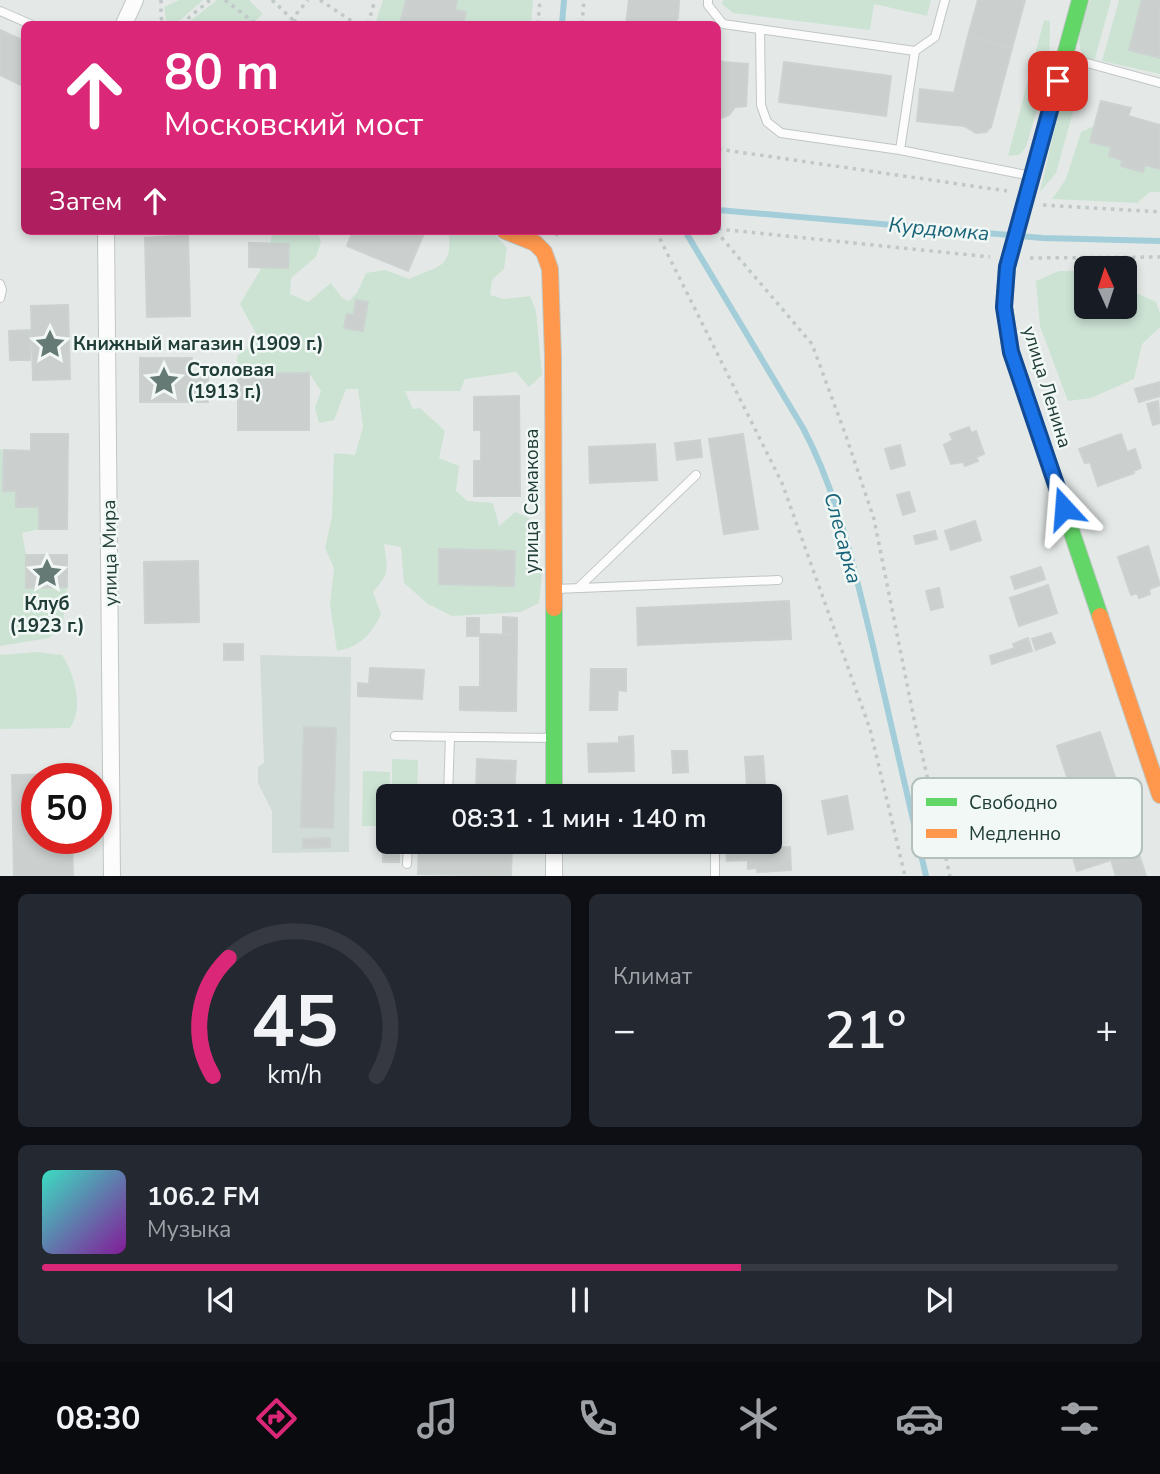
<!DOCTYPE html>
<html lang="ru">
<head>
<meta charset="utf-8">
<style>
	:root { --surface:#171b24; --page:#242831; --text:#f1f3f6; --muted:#9ea1a6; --line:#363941; --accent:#db2777 }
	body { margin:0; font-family:"Nunito Sans",sans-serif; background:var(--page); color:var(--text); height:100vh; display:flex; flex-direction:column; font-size:26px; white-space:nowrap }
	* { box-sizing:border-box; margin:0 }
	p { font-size:23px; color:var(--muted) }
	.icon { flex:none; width:38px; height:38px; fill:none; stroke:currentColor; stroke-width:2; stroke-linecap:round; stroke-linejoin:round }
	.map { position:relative; height:876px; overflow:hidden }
	.drawer { display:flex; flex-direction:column; gap:18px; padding:18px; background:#0d0f14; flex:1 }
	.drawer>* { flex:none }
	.banner { position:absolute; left:21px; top:21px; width:700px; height:214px; border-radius:10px; box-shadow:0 4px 10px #0003; background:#db2777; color:#fff; overflow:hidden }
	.needle { width:46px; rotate:357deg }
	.fabs { position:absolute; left:1074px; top:256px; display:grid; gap:14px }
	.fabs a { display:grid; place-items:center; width:63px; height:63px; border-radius:10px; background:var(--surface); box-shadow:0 4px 10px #0003; font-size:35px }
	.speed { position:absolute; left:21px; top:763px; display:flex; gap:14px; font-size:35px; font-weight:700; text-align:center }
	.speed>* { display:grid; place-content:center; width:91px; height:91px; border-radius:50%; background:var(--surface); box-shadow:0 4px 10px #0003; line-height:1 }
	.speed .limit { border:10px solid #d22; background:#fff; color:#111 }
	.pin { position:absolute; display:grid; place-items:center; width:60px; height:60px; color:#fff; margin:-30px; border-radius:14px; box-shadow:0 4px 10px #0006 }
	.me { position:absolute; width:77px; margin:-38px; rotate:341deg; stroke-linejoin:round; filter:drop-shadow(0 0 5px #0008) }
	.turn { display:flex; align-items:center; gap:24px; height:147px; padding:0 28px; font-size:32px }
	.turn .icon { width:91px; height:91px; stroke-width:2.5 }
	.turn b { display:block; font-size:49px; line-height:60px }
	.then { display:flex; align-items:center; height:66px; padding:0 28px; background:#0003; gap:14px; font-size:26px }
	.big { font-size:52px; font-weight:600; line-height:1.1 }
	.drawer .widget { flex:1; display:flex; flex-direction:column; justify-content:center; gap:10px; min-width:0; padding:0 24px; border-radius:10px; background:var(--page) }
	.drawer .dial { align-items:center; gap:0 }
	.dial svg { height:182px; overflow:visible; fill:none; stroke:var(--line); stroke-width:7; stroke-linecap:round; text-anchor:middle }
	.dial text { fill:var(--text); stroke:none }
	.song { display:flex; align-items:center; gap:21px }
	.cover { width:84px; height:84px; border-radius:10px; background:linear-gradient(135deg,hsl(170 70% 55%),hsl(290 70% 35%)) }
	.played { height:7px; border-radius:4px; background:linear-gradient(90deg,var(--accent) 65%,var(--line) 65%) }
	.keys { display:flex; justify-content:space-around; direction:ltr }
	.heat { display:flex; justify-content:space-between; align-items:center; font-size:38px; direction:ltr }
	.drawer .tiles { flex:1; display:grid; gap:18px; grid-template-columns:1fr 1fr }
	.widget:last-child { grid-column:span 2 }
	.trip { position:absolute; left:376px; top:784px; width:406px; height:70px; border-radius:10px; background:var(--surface); box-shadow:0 4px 10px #0003; font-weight:600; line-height:70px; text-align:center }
	.dock { display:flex; height:112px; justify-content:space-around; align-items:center; background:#090b0e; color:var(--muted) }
	.dock .icon { width:49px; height:49px }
	.dock .selected { color:var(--accent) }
	.dock b { font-size:32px; color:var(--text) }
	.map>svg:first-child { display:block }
	.built { fill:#d1dbd7 }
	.green { fill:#cce3d4; fill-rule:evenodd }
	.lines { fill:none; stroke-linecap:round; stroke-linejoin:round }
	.stream { stroke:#a3ced9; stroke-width:6 }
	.building { fill:#cbd0ce; stroke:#ccd2d0; stroke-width:2 }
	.lane-casing { stroke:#c1c6c4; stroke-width:10 }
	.street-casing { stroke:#c1c6c4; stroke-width:18 }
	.fast-casing { stroke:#bfc7c4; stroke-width:18 }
	.slow-casing { stroke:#bfc7c4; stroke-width:18 }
	.path { stroke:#c0c9c7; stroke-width:3.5; stroke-dasharray:3.5 5; stroke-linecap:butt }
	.lane { stroke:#fbfcfb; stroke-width:8 }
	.street { stroke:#fbfcfb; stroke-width:16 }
	.fast { stroke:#63d668; stroke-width:16 }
	.slow { stroke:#ff974d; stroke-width:16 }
	.route-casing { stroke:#114b97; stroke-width:18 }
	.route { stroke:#1a73e8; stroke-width:12 }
	.labels { text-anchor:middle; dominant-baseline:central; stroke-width:5; stroke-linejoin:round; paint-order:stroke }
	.poi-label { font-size:19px; font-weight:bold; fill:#213d37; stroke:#f1f8f5; text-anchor:start }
	.street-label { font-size:19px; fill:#213d37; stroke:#f1f8f5 }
	.water-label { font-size:21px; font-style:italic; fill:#19647a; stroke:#f1f8f5 }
	.key { fill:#f1f8f5; stroke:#b3c0bc; stroke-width:2 }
	.key-label { font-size:19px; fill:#213d37 }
</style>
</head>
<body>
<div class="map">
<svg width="1160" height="876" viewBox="0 0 1160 876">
	<rect width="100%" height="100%" fill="#e4e9e7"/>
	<path class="built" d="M260,655L351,657L349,852L272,853V811L258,783V767L264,763Z"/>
	<path class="green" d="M179,0H203L176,24H167L164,7Z
		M217,0H249L263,14L252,24H186Z
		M383,0H406L400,24H375Z
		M457,0H533L531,24H463L466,12L455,10Z
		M723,0H931L927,16L874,4L870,30L733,13L722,4Z
		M1090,0H1111L1094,62C1067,52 1084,20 1090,0Z
		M1119,0H1142L1129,50L1160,58V74L1102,61Z
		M1044,20L1050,21L1049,68L1026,147L1019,155L1008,156Z
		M1076,75L1083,76L1056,173L1040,192L1065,84Z
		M1094,126L1090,142L1111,147L1109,156L1122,160L1121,166L1143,171L1145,165L1160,169V192H1150L1137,203L1052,199L1066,179L1081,132Z
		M273,231H317L321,242L316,257L291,278L290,294L308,302L331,283L342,298L349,301L357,293L366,273L385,270L409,279C440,265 452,269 449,231H492L507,248L504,269L492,280L490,295L504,299L530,296L536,311L542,375L529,387L516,372L465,379L460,391H405L413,409L420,408L445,431L439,458L459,466L456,491L467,501L493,503L499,526L515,512L529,518L542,573L539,603L521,612L452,616L428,604L404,583L401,547L384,544C387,569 391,572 373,592L381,614C371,635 360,647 337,651L330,604L334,568L325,548L332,517L334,453L355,455L363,427L358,389H346L334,420L319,423L315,408L321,391L309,373L238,374L237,356L259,339L240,304L262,267L289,244H270ZM440,549L514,551L513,586L439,584Z
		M1059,271H1087V306H1125V288L1156,302L1160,313V327L1142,344L1134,379L1091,398L1068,401L1040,326L1036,281Z
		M0,449L4,450L3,490L16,491V507H39V529L22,533L26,555V587H67L63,623L49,638L0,646Z
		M35,652L62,655C75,674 84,709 70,728L0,729V654L2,655Z
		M392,759L418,760L417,796H392Z
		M363,771L390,772L388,826H362Z"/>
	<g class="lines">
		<path class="stream" d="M562,24L564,0
			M718,210L1043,238L1160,241
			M685,231L803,428C839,496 855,572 873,646C891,723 908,799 926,876"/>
	</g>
	<path class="building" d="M406,0H457L455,10L466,12L463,24H400Z
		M629,0H679L678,18L672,24H626Z
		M978,0H1025L1012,48L968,36Z
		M1142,0H1160V58L1129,50Z
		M0,30L24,41V164L23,86L0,75Z
		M968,36L1012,48L991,127L986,132L976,133L964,126L917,121L920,89L954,93Z
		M718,59L723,62L748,64L746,106L735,107L729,115L718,119Z
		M784,62L891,76L886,116L779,102Z
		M1101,101L1131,108L1128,116L1160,125V169L1145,165L1143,172L1121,166L1122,160L1109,156L1111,147L1090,142Z
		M353,231H425L408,271L347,246Z
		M188,235L190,316L147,317L145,238Z
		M249,243L289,244L288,268L249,267Z
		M356,300L368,302L363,331L344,328L347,314L354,315Z
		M68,305L70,379L33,380L31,306Z
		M30,330V360H10L9,331Z
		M140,358H192V376H208V402H140Z
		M309,373V430H238V374Z
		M1160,382V396L1139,402L1135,389Z
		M519,396L520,496H474V461H481V430H474V397Z
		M1158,401L1160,423L1153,425L1147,404Z
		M969,427L971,433L976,431L984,454L976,457L978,461L965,466L963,462L951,464L944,445L953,440L950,434Z
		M31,434H68L67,529H39V507H16V491H3L4,450L31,451Z
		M743,434L758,529L724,534L709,439Z
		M1121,434L1127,452L1135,449L1141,468L1133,471L1134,473L1098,486L1090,462L1085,463L1079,449Z
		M700,440L702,457L677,460L675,443Z
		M655,444L657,480L590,483L589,447Z
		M900,445L905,465L891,469L885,449Z
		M909,492L915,511L903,515L897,495Z
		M975,521L981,540L951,550L945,531Z
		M935,531L937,539L916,544L914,536Z
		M1148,546L1160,585L1149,589L1150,594L1139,598L1137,593L1131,595L1118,557Z
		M439,549L515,551L514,586L439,584Z
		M26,555H67V587L26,588Z
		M198,561L199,622L145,623L144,562Z
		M1041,567L1045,579L1015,589L1011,577Z
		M1048,585L1057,613L1019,626L1010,598Z
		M939,588L943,607L931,610L926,591Z
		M789,601L791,639L638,645L637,608Z
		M503,617L517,618V634H503Z
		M467,618H479V636H467Z
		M1051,633L1055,643L1036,650L1032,639Z
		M480,634L517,635L516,711L460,710V687H480Z
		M1028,638L1032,651L992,664L990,656L1015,648L1013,644Z
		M224,644H243V660H224Z
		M370,668L424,670L422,699L358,696V683L369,684Z
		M591,669H626V691L618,690L617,710H590Z
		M304,727L336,728L333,828L301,827Z
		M1100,732L1119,789L1076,804L1057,746Z
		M633,736L634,771L589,772L588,744L619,743V737Z
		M672,751H687L688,772L673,773Z
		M763,756L765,784L747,785L745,757Z
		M477,759L516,761L514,796H476Z
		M71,774V779H37V838H72L73,876H14L12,775Z
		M847,796L853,829L828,834L822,801Z
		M1129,823L1146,876H1116L1111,860L1077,871L1068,842Z
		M330,838V847L303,848V839Z
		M419,842H512L511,876L418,874Z
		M746,844V847H755L756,857L747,858V860L727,861L726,845Z
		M790,847L791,870L757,872V868L748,869V859L756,858V849Z
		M383,854H399V862H383Z"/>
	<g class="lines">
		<g class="lane-casing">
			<path id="lane" d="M708,0V5L723,24L915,51L935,37L945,0
				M0,11L30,24
				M760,29L761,105L767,122L781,133L900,150L1031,176
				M1065,57L1160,83
				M900,150L915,51
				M0,284L2,290L0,298
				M578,588L696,475
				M556,589L778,580
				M395,736L554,738
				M448,796L450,737
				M716,796V794
				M407,864L408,842
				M715,876V842"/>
		</g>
		<g class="street-casing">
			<path id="street" d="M124,24L135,0
				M106,231L112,876
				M554,842V876"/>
		</g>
		<g class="fast-casing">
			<path id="fast" d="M1080,0L1007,267L1004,307L1011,352L1100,616
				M554,608V796"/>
		</g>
		<g class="slow-casing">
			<path id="slow" d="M505,231L535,243L544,252L550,269L553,357L554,608
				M1100,616L1160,795"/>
		</g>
		<path class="path" d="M161,0V17L163,24
			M225,0L256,24
			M272,0L292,19L308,0
			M320,0L356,24
			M181,24L210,0
			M288,24L292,19L299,24
			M368,24L375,0
			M538,24L540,0
			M582,24L584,0
			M718,149L1007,191
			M1043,205L1160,212
			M718,229L990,257
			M656,231L782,483L870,729L905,876
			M716,231L812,344L846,436L874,519L914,719L950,876
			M555,235L564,231
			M1030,258L1160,257"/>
		<use href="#lane" class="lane"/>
		<use href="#street" class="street"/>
		<use href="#fast" class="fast"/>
		<use href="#slow" class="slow"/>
	</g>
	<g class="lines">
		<g class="route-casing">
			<path id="route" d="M1058,81L1007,267L1004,307L1011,352L1064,508"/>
		</g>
		<use href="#route" class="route"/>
	</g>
	<defs>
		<g id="sight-bare" transform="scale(2.415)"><path d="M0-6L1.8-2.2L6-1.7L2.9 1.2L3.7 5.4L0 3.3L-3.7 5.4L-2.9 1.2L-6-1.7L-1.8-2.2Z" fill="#657975" stroke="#f1f8f5" stroke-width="2.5" paint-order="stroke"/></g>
	</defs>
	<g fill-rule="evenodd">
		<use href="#sight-bare" x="50" y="344"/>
		<use href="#sight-bare" x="164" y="381"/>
		<use href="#sight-bare" x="47" y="573"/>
	</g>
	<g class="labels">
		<g class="poi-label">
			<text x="73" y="344">Книжный магазин (1909 г.)</text>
			<text x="187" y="370">Столовая<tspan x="187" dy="22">(1913 г.)</tspan></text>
			<text x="47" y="604" text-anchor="middle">Клуб<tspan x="47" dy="22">(1923 г.)</tspan></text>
		</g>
		<g class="street-label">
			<text transform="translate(1047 387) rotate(73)">улица Ленина</text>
			<text transform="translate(532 501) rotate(-90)">улица Семакова</text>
			<text transform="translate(110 553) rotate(-91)">улица Мира</text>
		</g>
		<g class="water-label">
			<text transform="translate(939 229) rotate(5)">Курдюмка</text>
			<text transform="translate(843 538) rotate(75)">Слесарка</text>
		</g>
	</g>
	<rect x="912" y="778" width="230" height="80" rx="10" class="key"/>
	<rect x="926" y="798" width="31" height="8" fill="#63d668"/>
	<rect x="926" y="829" width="31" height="9" fill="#ff974d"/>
	<g class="key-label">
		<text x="969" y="809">Свободно</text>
		<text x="969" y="840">Медленно</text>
	</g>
</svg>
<div class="fabs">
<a><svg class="needle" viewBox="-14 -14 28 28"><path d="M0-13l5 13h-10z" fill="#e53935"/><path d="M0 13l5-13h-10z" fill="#9ea1a6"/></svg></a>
</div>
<div class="speed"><div class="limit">50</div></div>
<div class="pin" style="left:1058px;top:81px;background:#d93025"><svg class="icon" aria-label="arrive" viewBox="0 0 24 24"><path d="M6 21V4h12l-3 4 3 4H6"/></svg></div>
<svg class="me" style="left:1064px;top:508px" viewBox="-20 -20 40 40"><path d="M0-17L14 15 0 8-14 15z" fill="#1a73e8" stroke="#fff" stroke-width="4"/></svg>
<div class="trip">08:31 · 1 мин · 140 m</div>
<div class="banner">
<div class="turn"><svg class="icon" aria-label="ahead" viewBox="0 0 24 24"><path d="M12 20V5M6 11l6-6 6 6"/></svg><div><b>80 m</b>Московский мост</div></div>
<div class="then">Затем<svg class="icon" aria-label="ahead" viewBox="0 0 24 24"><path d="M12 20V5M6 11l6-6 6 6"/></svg></div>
</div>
</div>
<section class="drawer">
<div class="tiles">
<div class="widget dial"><svg viewBox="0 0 100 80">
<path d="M14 69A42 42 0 1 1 86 69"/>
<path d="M14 69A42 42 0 0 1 21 17" stroke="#db2777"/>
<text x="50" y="56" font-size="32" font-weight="700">45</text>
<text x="50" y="72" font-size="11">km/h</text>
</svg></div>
<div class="widget"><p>Климат</p>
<div class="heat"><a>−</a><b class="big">21°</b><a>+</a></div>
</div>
<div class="widget">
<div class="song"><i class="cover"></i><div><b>106.2 FM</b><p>Музыка</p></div></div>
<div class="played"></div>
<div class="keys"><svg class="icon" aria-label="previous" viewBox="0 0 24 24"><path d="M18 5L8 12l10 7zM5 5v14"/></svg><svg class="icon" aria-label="pause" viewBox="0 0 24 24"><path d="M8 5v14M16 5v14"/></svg><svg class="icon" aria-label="next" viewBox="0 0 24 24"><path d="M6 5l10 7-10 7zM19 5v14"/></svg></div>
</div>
</div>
</section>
<nav class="dock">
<b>08:30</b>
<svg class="icon selected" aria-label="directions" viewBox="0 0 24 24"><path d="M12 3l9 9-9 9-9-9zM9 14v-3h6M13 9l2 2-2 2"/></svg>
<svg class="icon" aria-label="music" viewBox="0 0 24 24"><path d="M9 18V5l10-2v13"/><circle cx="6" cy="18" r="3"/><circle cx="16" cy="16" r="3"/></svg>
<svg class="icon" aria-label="phone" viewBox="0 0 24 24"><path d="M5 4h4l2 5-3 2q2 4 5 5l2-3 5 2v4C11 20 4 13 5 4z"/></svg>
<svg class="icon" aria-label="climate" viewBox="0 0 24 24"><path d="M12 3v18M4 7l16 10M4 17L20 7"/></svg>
<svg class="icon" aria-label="car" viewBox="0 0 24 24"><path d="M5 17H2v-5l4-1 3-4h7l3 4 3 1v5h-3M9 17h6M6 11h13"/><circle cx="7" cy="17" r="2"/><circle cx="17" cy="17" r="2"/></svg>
<svg class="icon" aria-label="filters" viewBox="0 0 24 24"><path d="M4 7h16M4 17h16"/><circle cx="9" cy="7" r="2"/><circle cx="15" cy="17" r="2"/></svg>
</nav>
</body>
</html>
